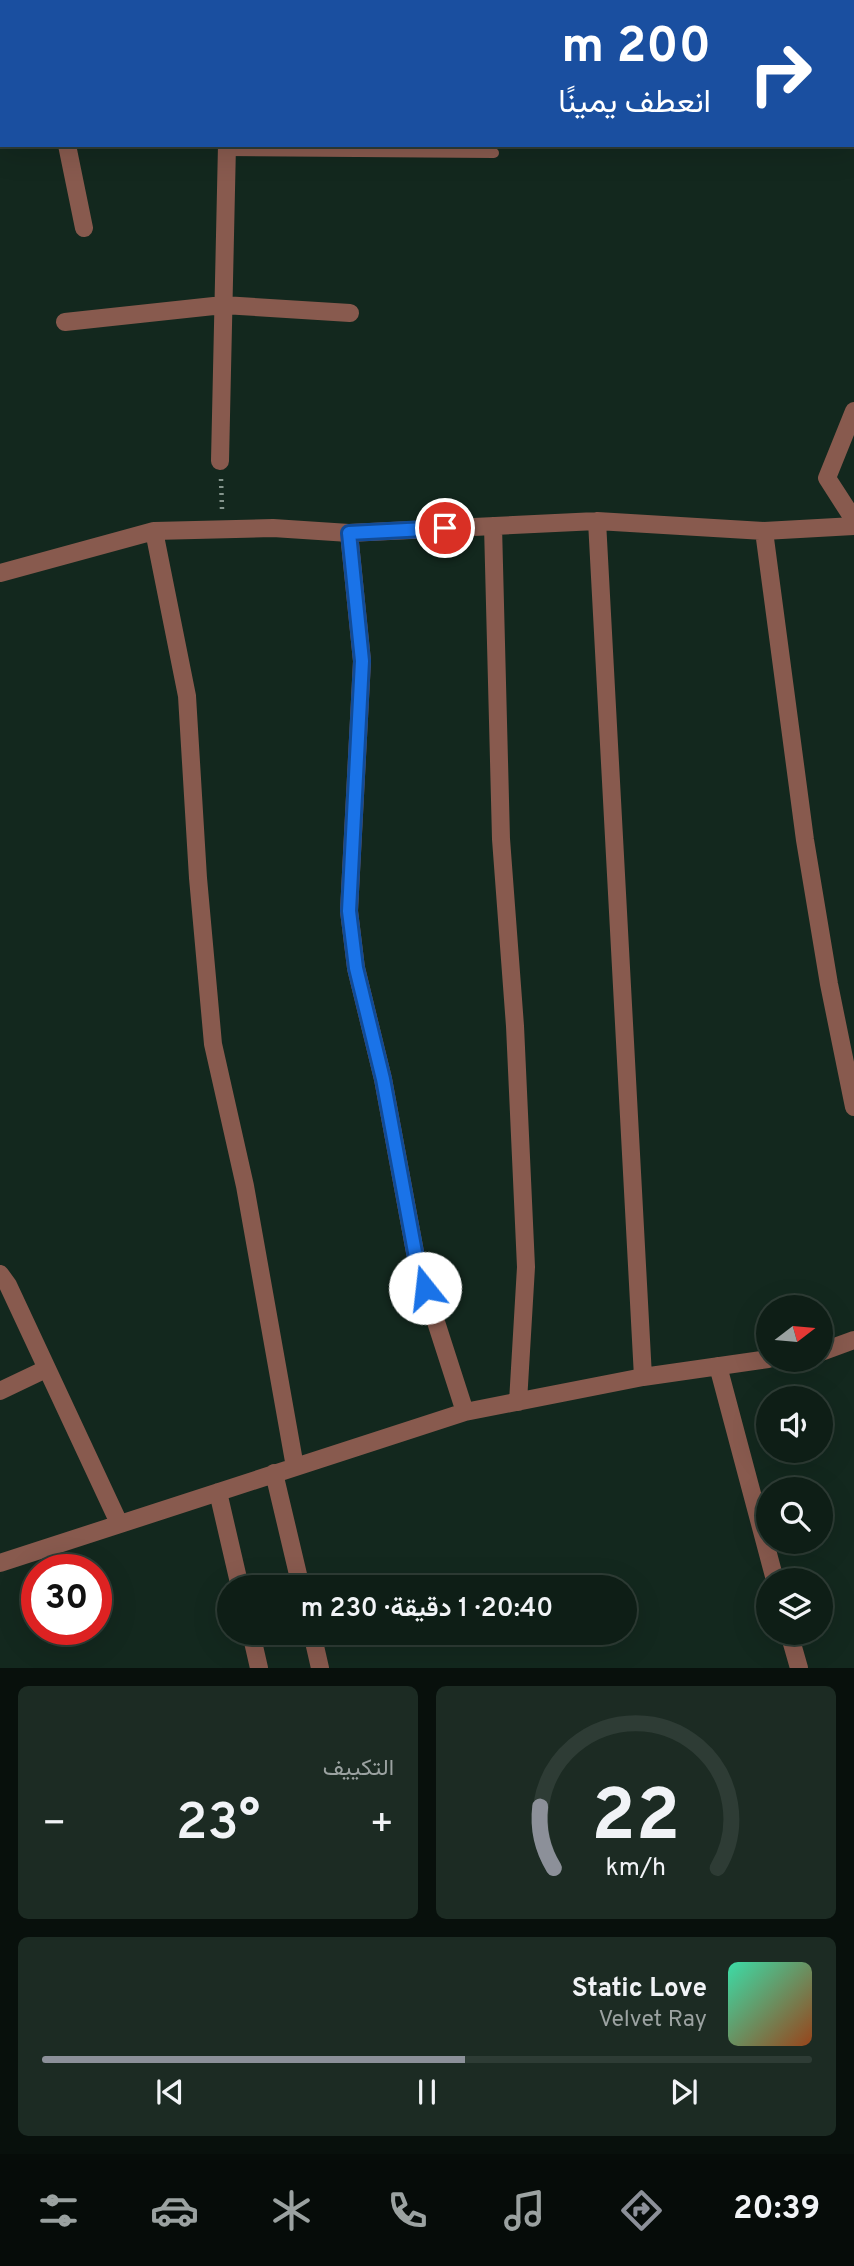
<!DOCTYPE html>
<html lang="ar">
<head>
<meta charset="utf-8">
<style>
	:root { --surface:#0e1e16; --page:#1c2b23; --text:#f1f3f6; --muted:#9ba2a1; --line:#2e3c35; --accent:#8c9099 }
	body { margin:0; font-family:Overpass,Vazirmatn,sans-serif; background:var(--page); color:var(--text); direction:rtl; height:100vh; display:flex; flex-direction:column; font-size:26px; white-space:nowrap }
	* { box-sizing:border-box; margin:0 }
	p { font-size:23px; color:var(--muted) }
	.icon { flex:none; width:38px; height:38px; fill:none; stroke:currentColor; stroke-width:2; stroke-linecap:round; stroke-linejoin:round }
	.map { position:relative; height:1668px; overflow:hidden; direction:ltr }
	.sheet { display:flex; flex-direction:column; gap:18px; padding:18px; background:#08100c; flex:1 }
	.sheet>* { flex:none }
	.guide { position:absolute; left:0px; top:0px; width:854px; height:147px; box-shadow:0 7px 28px #0002,0 0 0 2px var(--line); direction:rtl; background:#1a4fa0; color:#fff; overflow:hidden }
	.needle { width:46px; rotate:74deg }
	.fabs { position:absolute; left:756px; top:1295px; display:grid; gap:14px }
	.fabs a { display:grid; place-items:center; width:77px; height:77px; border-radius:50%; background:var(--surface); box-shadow:0 7px 28px #0002,0 0 0 2px var(--line); font-size:35px }
	.speed { position:absolute; left:21px; top:1554px; display:flex; gap:14px; font-size:35px; font-weight:700; text-align:center }
	.speed>* { display:grid; place-content:center; width:91px; height:91px; border-radius:50%; background:var(--surface); box-shadow:0 7px 28px #0002,0 0 0 2px var(--line); line-height:1 }
	.speed .limit { border:10px solid #d22; background:#fff; color:#111 }
	.pin { position:absolute; display:grid; place-items:center; width:60px; height:60px; color:#fff; margin:-30px; border:4px solid #fff; border-radius:50%; box-shadow:0 2px 7px #0007 }
	.me { position:absolute; width:77px; margin:-38px; rotate:344deg; stroke-linejoin:round; filter:drop-shadow(0 0 5px #0008) }
	.turn { display:flex; align-items:center; gap:24px; height:147px; padding:0 28px; font-size:32px }
	.turn .icon { width:91px; height:91px; stroke-width:2.5 }
	.turn b { display:block; font-size:49px; line-height:60px }
	.big { font-size:52px; font-weight:600; line-height:1.1 }
	.sheet .widget { flex:1; display:flex; flex-direction:column; justify-content:center; gap:10px; min-width:0; padding:0 24px; border-radius:10px; background:var(--page) }
	.sheet .dial { align-items:center; gap:0 }
	.dial svg { height:182px; overflow:visible; fill:none; stroke:var(--line); stroke-width:7; stroke-linecap:round; text-anchor:middle }
	.dial text { fill:var(--text); stroke:none }
	.song { display:flex; align-items:center; gap:21px }
	.cover { width:84px; height:84px; border-radius:10px; background:linear-gradient(135deg,hsl(160 70% 55%),hsl(20 70% 35%)) }
	.played { height:7px; border-radius:4px; background:linear-gradient(90deg,var(--accent) 55%,var(--line) 55%) }
	.keys { display:flex; justify-content:space-around; direction:ltr }
	.heat { display:flex; justify-content:space-between; align-items:center; font-size:38px; direction:ltr }
	.sheet .tiles { flex:1; display:grid; gap:18px; grid-template-columns:1fr 1fr }
	.widget:last-child { grid-column:span 2 }
	.trip { position:absolute; left:217px; top:1575px; width:420px; height:70px; border-radius:35px; background:var(--surface); box-shadow:0 7px 28px #0002,0 0 0 2px var(--line); font-weight:600; line-height:70px; text-align:center; direction:rtl }
	.dock { display:flex; height:112px; justify-content:space-around; align-items:center; background:#060c09; color:var(--muted) }
	.dock .icon { width:49px; height:49px }
	.dock .selected { color:var(--accent) }
	.dock b { font-size:32px; color:var(--text) }
	.map>svg:first-child { display:block }
	.lines { fill:none; stroke-linecap:round; stroke-linejoin:round }
	.path { stroke:#85958d; stroke-width:4.5; stroke-dasharray:2 5; stroke-linecap:butt }
	.lane { stroke:#885a4e; stroke-width:10 }
	.street { stroke:#885a4e; stroke-width:18 }
	.route-casing { stroke:#114b97; stroke-width:18 }
	.route { stroke:#1a73e8; stroke-width:12 }
</style>
</head>
<body>
<div class="map">
<svg width="854" height="1668" viewBox="0 0 854 1668">
	<rect width="100%" height="100%" fill="#13281e"/>
	<g class="lines">
		<path class="path" d="M221,479L222,509"/>
		<path class="lane" d="M450,2L528,1
			M762,2L763,0
			M227,151L494,153"/>
		<path class="street" d="M41,0V2
			M13,2L17,0
			M230,2L231,0
			M67,145L84,228
			M65,322L223,305L350,313
			M854,411L827,478L854,520
			M220,461L227,145
			M597,521L643,1377
			M493,526L501,839L515,1026L526,1267L518,1402
			M154,531L187,696L198,878L213,1044L245,1186L295,1467
			M764,531L805,840L829,984L854,1107
			M349,533L362,661L349,911L356,968L383,1079L417,1263L465,1412
			M0,573L154,531L273,528L349,533L597,521L764,531L854,526
			M0,1274L8,1285L119,1523
			M821,1352L854,1340
			M718,1366L775,1580
			M0,1391L46,1369
			M274,1473L301,1587
			M218,1492L240,1587
			M0,1563L465,1412L643,1377L768,1359
			M251,1633L259,1668
			M312,1633L320,1668
			M789,1633L799,1668"/>
	</g>
	<g class="lines">
		<g class="route-casing">
			<path id="route" d="M425,1288L417,1263L383,1079L356,968L349,911L362,661L349,533L445,528"/>
		</g>
		<use href="#route" class="route"/>
	</g>
</svg>
<div class="fabs">
<a><svg class="needle" viewBox="-14 -14 28 28"><path d="M0-13l5 13h-10z" fill="#e53935"/><path d="M0 13l5-13h-10z" fill="#9ba2a1"/></svg></a>
<a><svg class="icon" aria-label="sound" viewBox="0 0 24 24"><path d="M4 9h4l5-4v14l-5-4H4zM17 9q2 3 0 6"/></svg></a>
<a><svg class="icon" aria-label="search" viewBox="0 0 24 24"><circle cx="10" cy="10" r="6"/><path d="M15 15l6 6"/></svg></a>
<a><svg class="icon" aria-label="layers" viewBox="0 0 24 24"><path d="M12 4l9 5-9 5-9-5zM3 14l9 5 9-5"/></svg></a>
</div>
<div class="speed"><div class="limit">30</div></div>
<div class="pin" style="left:445px;top:528px;background:#d93025"><svg class="icon" aria-label="arrive" viewBox="0 0 24 24"><path d="M6 21V4h12l-3 4 3 4H6"/></svg></div>
<svg class="me" style="left:425px;top:1288px" viewBox="-20 -20 40 40"><circle r="19" fill="#fff"/><path d="M0-13L10 11 0 6-10 11z" fill="#1a73e8"/></svg>
<div class="trip">20:40 · 1 دقيقة · 230 m</div>
<div class="guide">
<div class="turn"><svg class="icon" aria-label="right" viewBox="0 0 24 24"><path d="M7 20v-9h11M14 6l5 5-5 5"/></svg><div><b>200 m</b>انعطف يمينًا</div></div>
</div>
</div>
<section class="sheet">
<div class="tiles">
<div class="widget dial"><svg viewBox="0 0 100 80">
<path d="M14 69A42 42 0 1 1 86 69"/>
<path d="M14 69A42 42 0 0 1 8 42" stroke="#8c9099"/>
<text x="50" y="56" font-size="32" font-weight="700">22</text>
<text x="50" y="72" font-size="11">km/h</text>
</svg></div>
<div class="widget"><p>التكييف</p>
<div class="heat"><a>−</a><b class="big">23°</b><a>+</a></div>
</div>
<div class="widget">
<div class="song"><i class="cover"></i><div><b>Static Love</b><p>Velvet Ray</p></div></div>
<div class="played"></div>
<div class="keys"><svg class="icon" aria-label="previous" viewBox="0 0 24 24"><path d="M18 5L8 12l10 7zM5 5v14"/></svg><svg class="icon" aria-label="pause" viewBox="0 0 24 24"><path d="M8 5v14M16 5v14"/></svg><svg class="icon" aria-label="next" viewBox="0 0 24 24"><path d="M6 5l10 7-10 7zM19 5v14"/></svg></div>
</div>
</div>
</section>
<nav class="dock">
<b>20:39</b>
<svg class="icon selected" aria-label="directions" viewBox="0 0 24 24"><path d="M12 3l9 9-9 9-9-9zM9 14v-3h6M13 9l2 2-2 2"/></svg>
<svg class="icon" aria-label="music" viewBox="0 0 24 24"><path d="M9 18V5l10-2v13"/><circle cx="6" cy="18" r="3"/><circle cx="16" cy="16" r="3"/></svg>
<svg class="icon" aria-label="phone" viewBox="0 0 24 24"><path d="M5 4h4l2 5-3 2q2 4 5 5l2-3 5 2v4C11 20 4 13 5 4z"/></svg>
<svg class="icon" aria-label="climate" viewBox="0 0 24 24"><path d="M12 3v18M4 7l16 10M4 17L20 7"/></svg>
<svg class="icon" aria-label="car" viewBox="0 0 24 24"><path d="M5 17H2v-5l4-1 3-4h7l3 4 3 1v5h-3M9 17h6M6 11h13"/><circle cx="7" cy="17" r="2"/><circle cx="17" cy="17" r="2"/></svg>
<svg class="icon" aria-label="filters" viewBox="0 0 24 24"><path d="M4 7h16M4 17h16"/><circle cx="9" cy="7" r="2"/><circle cx="15" cy="17" r="2"/></svg>
</nav>
</body>
</html>
